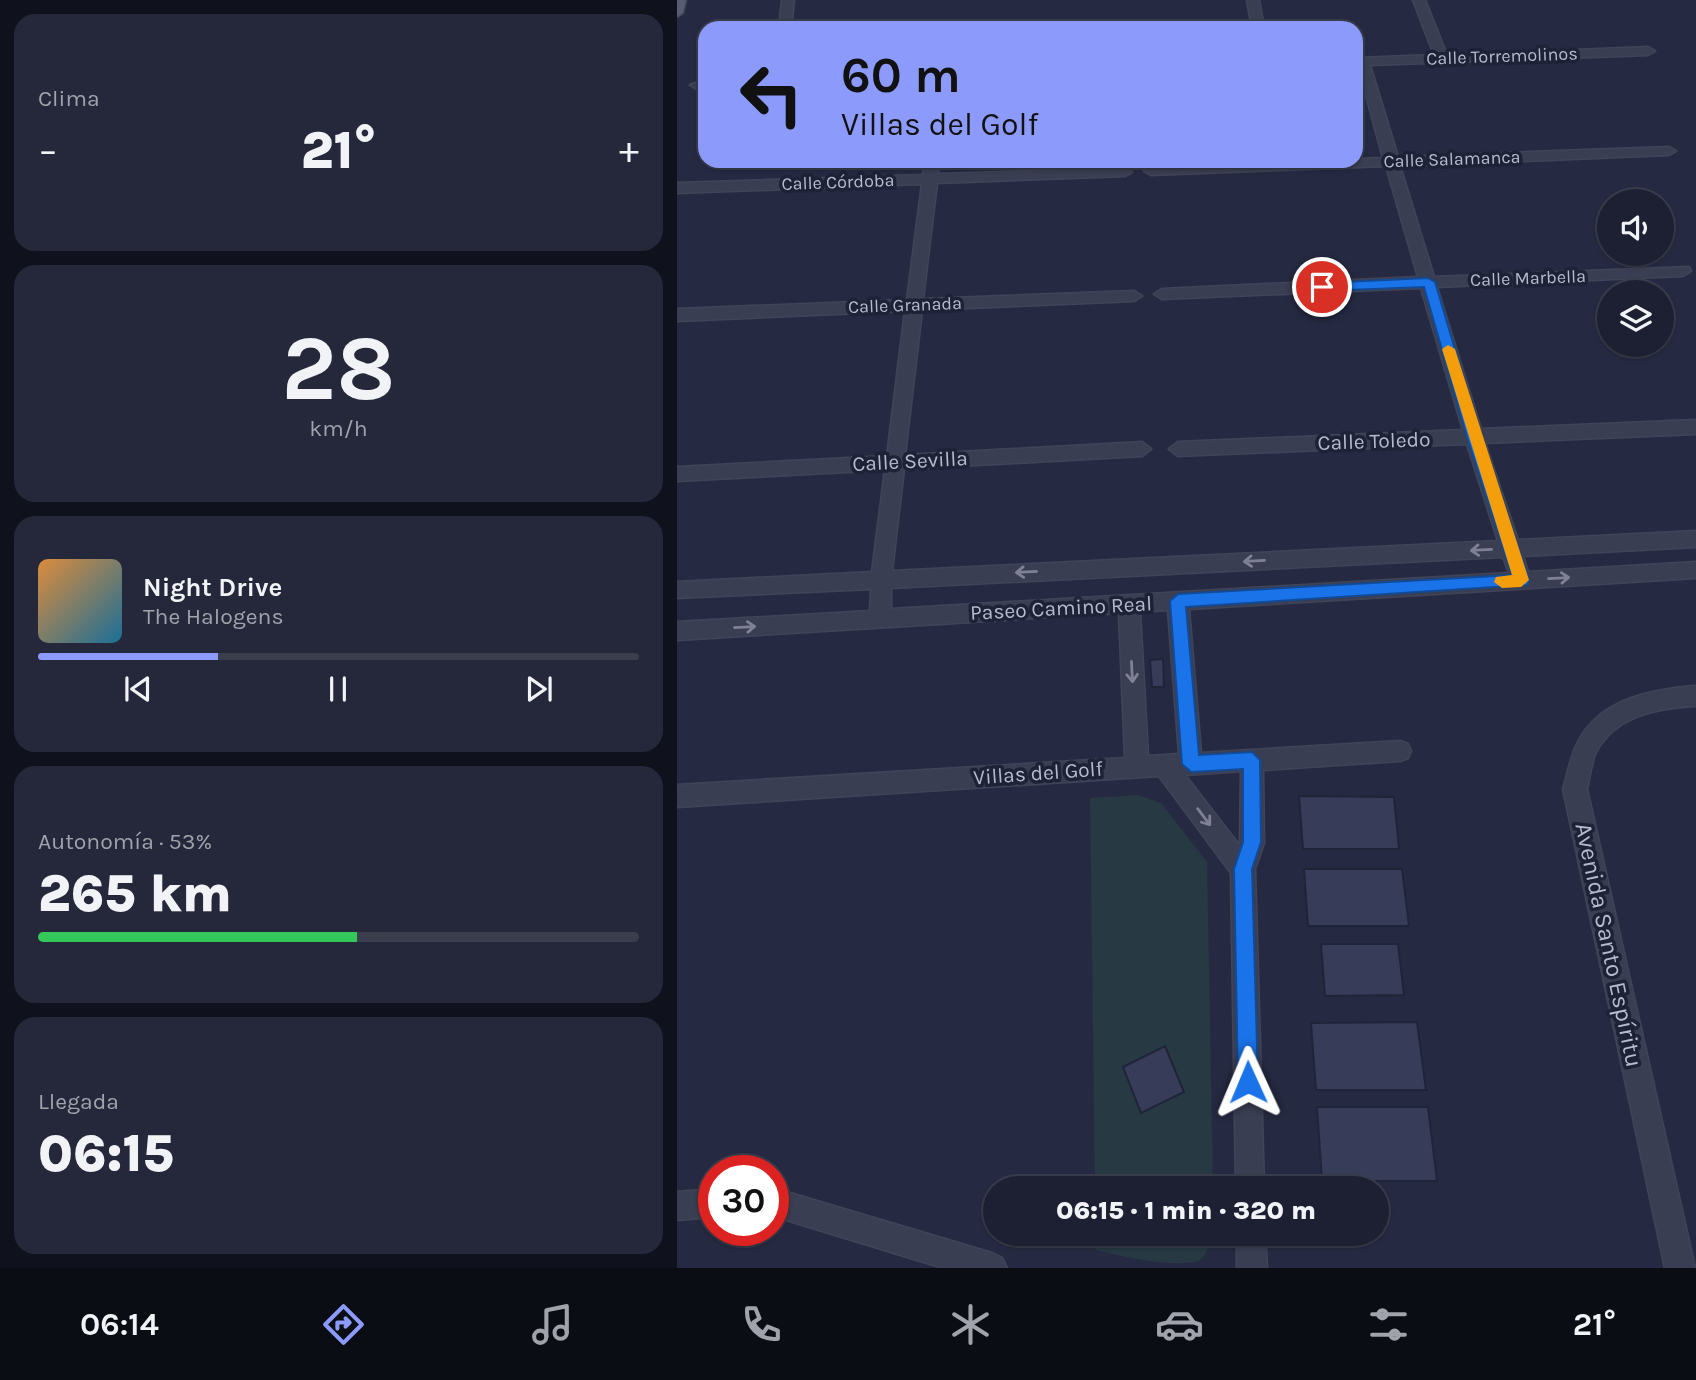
<!DOCTYPE html>
<html lang="es">
<head>
<meta charset="utf-8">
<style>
	:root { --surface:#1c2032; --page:#25283a; --text:#f1f3f6; --muted:#a0a3ac; --line:#3a3e4d; --accent:#8c9bfb }
	body { margin:0; font-family:Karla,sans-serif; background:var(--page); color:var(--text); height:100vh; display:flex; flex-direction:column; font-size:26px; white-space:nowrap }
	* { box-sizing:border-box; margin:0 }
	p { font-size:23px; color:var(--muted) }
	.icon { flex:none; width:38px; height:38px; fill:none; stroke:currentColor; stroke-width:2; stroke-linecap:round; stroke-linejoin:round }
	.map { position:relative; flex:1; overflow:hidden }
	.panel { display:flex; flex-direction:column; gap:14px; padding:14px; background:#0f121c; width:677px }
	.panel>* { flex:none }
	.banner { position:absolute; left:21px; top:21px; width:665px; height:147px; border-radius:21px; box-shadow:0 2px 5px #0004,0 0 0 2px var(--line); background:#8c9bfb; color:#111; overflow:hidden }
	.tools { position:absolute; left:920px; top:189px; display:grid; gap:14px }
	.tools a { display:grid; place-items:center; width:77px; height:77px; border-radius:50%; background:var(--surface); box-shadow:0 2px 5px #0004,0 0 0 2px var(--line); font-size:35px }
	.speed { position:absolute; left:21px; top:1155px; display:flex; gap:14px; font-size:35px; font-weight:700; text-align:center }
	.speed>* { display:grid; place-content:center; width:91px; height:91px; border-radius:50%; background:var(--surface); box-shadow:0 2px 5px #0004,0 0 0 2px var(--line); line-height:1 }
	.speed .limit { border:10px solid #d22; background:#fff; color:#111 }
	.pin { position:absolute; display:grid; place-items:center; width:60px; height:60px; color:#fff; margin:-30px; border:4px solid #fff; border-radius:50%; box-shadow:0 2px 7px #0007 }
	.me { position:absolute; width:77px; margin:-38px; rotate:359deg; stroke-linejoin:round; filter:drop-shadow(0 0 5px #0008) }
	.turn { display:flex; align-items:center; gap:24px; height:147px; padding:0 28px; font-size:32px }
	.turn .icon { width:91px; height:91px; stroke-width:2.5 }
	.turn b { display:block; font-size:49px; line-height:60px }
	.big { font-size:52px; font-weight:800; line-height:1.1 }
	.panel .tile { flex:1; display:flex; flex-direction:column; justify-content:center; gap:10px; min-width:0; padding:0 24px; border-radius:21px; background:var(--page) }
	.panel .dial { align-items:center; gap:0 }
	.dial b { font-size:91px; line-height:1 }
	.song { display:flex; align-items:center; gap:21px }
	.cover { width:84px; height:84px; border-radius:10px; background:linear-gradient(135deg,hsl(30 70% 55%),hsl(200 70% 35%)) }
	.played { height:7px; border-radius:4px; background:linear-gradient(90deg,var(--accent) 30%,var(--line) 30%) }
	.keys { display:flex; justify-content:space-around; direction:ltr }
	.heat { display:flex; justify-content:space-between; align-items:center; font-size:38px; direction:ltr }
	.charge { height:10px; border-radius:5px; background:linear-gradient(90deg,#34c759 53%,var(--line) 0) }
	.trip { position:absolute; left:306px; top:1176px; width:406px; height:70px; border-radius:35px; background:var(--surface); box-shadow:0 2px 5px #0004,0 0 0 2px var(--line); font-weight:800; line-height:70px; text-align:center }
	.tab-bar { display:flex; height:112px; justify-content:space-around; align-items:center; background:#0b0d14; color:var(--muted) }
	.tab-bar .icon { width:49px; height:49px }
	.tab-bar .active { color:var(--accent) }
	.tab-bar b { font-size:32px; color:var(--text) }
	main { display:flex; flex:1; min-height:0 }
	.map>svg:first-child { display:block }
	.green { fill:#273943 }
	.building { fill:#373d59; stroke:#202439; stroke-width:2 }
	.lines { fill:none; stroke-linecap:round; stroke-linejoin:round }
	.street-casing { stroke:#404458; stroke-width:3 }
	.primary-casing { stroke:#404458; stroke-width:3 }
	.street { fill:#3a3e52; fill-rule:evenodd }
	.primary { fill:#585c72; fill-rule:evenodd }
	.oneway { stroke:#7f8295 }
	.route { fill:#1a73e8; stroke:#114b97; stroke-width:2 }
	.slow { fill:#f59e0b }
	.labels { text-anchor:middle; dominant-baseline:central; stroke-width:7; stroke-linejoin:round; paint-order:stroke }
	.far-street-label { font-size:18px; fill:#b7bacc; stroke:#1e2237 }
	.street-label { font-size:21px; fill:#b7bacc; stroke:#1e2237 }
	.near-street-label { font-size:24px; fill:#b7bacc; stroke:#1e2237 }
</style>
</head>
<body>
<main>
<section class="panel">
<div class="tile"><p>Clima</p>
<div class="heat"><a>−</a><b class="big">21°</b><a>+</a></div>
</div>
<div class="tile dial"><b>28</b><p>km/h</p></div>
<div class="tile">
<div class="song"><i class="cover"></i><div><b>Night Drive</b><p>The Halogens</p></div></div>
<div class="played"></div>
<div class="keys"><svg class="icon" aria-label="previous" viewBox="0 0 24 24"><path d="M18 5L8 12l10 7zM5 5v14"/></svg><svg class="icon" aria-label="pause" viewBox="0 0 24 24"><path d="M8 5v14M16 5v14"/></svg><svg class="icon" aria-label="next" viewBox="0 0 24 24"><path d="M6 5l10 7-10 7zM19 5v14"/></svg></div>
</div>
<div class="tile"><p>Autonomía · 53%</p><b class="big">265 km</b><div class="charge"></div></div>
<div class="tile"><p>Llegada</p><b class="big">06:15</b></div>
</section>
<div class="map">
<svg width="1019" height="1268" viewBox="0 0 1019 1268">
	<rect width="100%" height="100%" fill="#252a42"/>
	<path class="green" d="M461,795L484,803L530,862L536,1188H418L413,798Z
		M419,1234H537V1238C533,1244 528,1257 522,1261C499,1268 445,1257 419,1250Z"/>
	<path class="building" d="M486,659L487,687H475L473,660Z
		M622,796L717,797L722,849H626Z
		M627,869H725L732,926H631Z
		M644,944H721L727,995L648,996Z
		M740,1022L749,1090H639L634,1023Z
		M488,1046L507,1092L464,1113L446,1067Z
		M640,1107H751L760,1181H645Z"/>
	<g class="lines">
		<g class="street-casing">
			<path id="street" d="M105,0H117L114,28H102Z
				M570,0H582L587,28H575Z
				M736,0H748L770,55L971,47L978,51L971,55L693,65L721,157L992,147L999,151L992,155L723,166L757,277L1012,267L1014,271L1006,276L760,287L804,429L1019,420V434L808,443L841,540L1019,531V547L846,556L851,572L1019,562V578L512,609L524,753L723,741L731,744L734,751L731,758L723,761L586,770L587,843L578,869L587,1188H559L554,873L482,776L0,807V785L448,758L442,613L0,640V622L193,611L194,589L0,598V582L195,572L208,470L0,481V467L210,456L228,311L0,321V309L230,300L245,184L0,193V183L246,175L248,161H262L261,174L448,168L455,172L448,176L260,183L246,299L457,291L465,296L457,301L245,310L228,455L465,442L474,449L465,456L227,469L215,571L821,541L790,444L501,456L492,449L501,442L786,430L744,288L485,299L477,294L485,289L741,277L709,166L474,175L467,171L474,167L706,158L679,58L757,55ZM826,557L832,573L214,609V588ZM491,610L502,754L471,756L463,612ZM564,771L563,843L562,845L508,775Z
				M28,80V88L20,89L13,85Z
				M1019,686V706C981,708 939,715 919,752C914,763 913,777 910,789L1018,1268H988L886,789C891,773 893,757 901,742C923,699 975,689 1019,686Z
				M96,1188L315,1253L325,1258L330,1268H266L96,1216Z
				M37,1189V1217L0,1220V1192Z
				M560,1234H588L590,1268H560Z"/>
		</g>
		<g class="primary-casing">
			<path id="primary" d="M0,0H9L6,13L0,17Z"/>
		</g>
		<use href="#street" class="street"/>
		<use href="#primary" class="primary"/>
	</g>
	<defs><path id="oneway-shaft" d="M-6 0H5M1.5-3L5.5 0L1.5 3" fill="none" stroke-width="1.6" stroke-linecap="round" stroke-linejoin="round" transform="scale(1.75)"/></defs>
	<g class="oneway">
		<use href="#oneway-shaft" transform="translate(804 550) rotate(177)"/>
		<use href="#oneway-shaft" transform="translate(577 561) rotate(177)"/>
		<use href="#oneway-shaft" transform="translate(349 572) rotate(177)"/>
		<use href="#oneway-shaft" transform="translate(882 578) rotate(-3)"/>
		<use href="#oneway-shaft" transform="translate(68 627) rotate(-3)"/>
		<use href="#oneway-shaft" transform="translate(455 672) rotate(87)"/>
		<use href="#oneway-shaft" transform="translate(527 817) rotate(53)"/>
	</g>
	<path class="route" d="M751,278L758,282L804,437L852,580L850,585L509,607L522,755L575,752L583,760L584,842L575,869L581,1082L578,1089L571,1092L564,1089L561,1082L557,869L566,842V769L514,772L505,764L493,601L501,594L835,575L790,437L747,287L645,291L639,287L645,283Z"/>
	<path class="slow" d="M771,345L778,349L852,580L844,587L825,588L817,582L819,577L835,575L765,349Z"/>
	<g class="labels">
		<g class="far-street-label">
			<text transform="translate(825 56) rotate(-2)">Calle Torremolinos</text>
			<text transform="translate(775 159) rotate(-2)">Calle Salamanca</text>
			<text transform="translate(161 182) rotate(-2)">Calle Córdoba</text>
			<text transform="translate(851 278) rotate(-2)">Calle Marbella</text>
			<text transform="translate(228 305) rotate(-2)">Calle Granada</text>
		</g>
		<g class="street-label">
			<text transform="translate(697 441) rotate(-2)">Calle Toledo</text>
			<text transform="translate(233 461) rotate(-3)">Calle Sevilla</text>
			<text transform="translate(384 608) rotate(-3)">Paseo Camino Real</text>
			<text transform="translate(361 773) rotate(-4)">Villas del Golf</text>
		</g>
		<g class="near-street-label">
			<text transform="translate(932 945) rotate(78)">Avenida Santo Espíritu</text>
		</g>
	</g>
</svg>
<div class="tools">
<a><svg class="icon" aria-label="sound" viewBox="0 0 24 24"><path d="M4 9h4l5-4v14l-5-4H4zM17 9q2 3 0 6"/></svg></a>
<a><svg class="icon" aria-label="layers" viewBox="0 0 24 24"><path d="M12 4l9 5-9 5-9-5zM3 14l9 5 9-5"/></svg></a>
</div>
<div class="speed"><div class="limit">30</div></div>
<div class="pin" style="left:645px;top:287px;background:#d93025"><svg class="icon" aria-label="arrive" viewBox="0 0 24 24"><path d="M6 21V4h12l-3 4 3 4H6"/></svg></div>
<svg class="me" style="left:571px;top:1082px" viewBox="-20 -20 40 40"><path d="M0-17L14 15 0 8-14 15z" fill="#1a73e8" stroke="#fff" stroke-width="4"/></svg>
<div class="trip">06:15 · 1 min · 320 m</div>
<div class="banner">
<div class="turn"><svg class="icon" aria-label="left" viewBox="0 0 24 24"><path d="M17 20v-9H6M10 6l-5 5 5 5"/></svg><div><b>60 m</b>Villas del Golf</div></div>
</div>
</div>
</main>
<nav class="tab-bar">
<b>06:14</b>
<svg class="icon active" aria-label="directions" viewBox="0 0 24 24"><path d="M12 3l9 9-9 9-9-9zM9 14v-3h6M13 9l2 2-2 2"/></svg>
<svg class="icon" aria-label="music" viewBox="0 0 24 24"><path d="M9 18V5l10-2v13"/><circle cx="6" cy="18" r="3"/><circle cx="16" cy="16" r="3"/></svg>
<svg class="icon" aria-label="phone" viewBox="0 0 24 24"><path d="M5 4h4l2 5-3 2q2 4 5 5l2-3 5 2v4C11 20 4 13 5 4z"/></svg>
<svg class="icon" aria-label="climate" viewBox="0 0 24 24"><path d="M12 3v18M4 7l16 10M4 17L20 7"/></svg>
<svg class="icon" aria-label="car" viewBox="0 0 24 24"><path d="M5 17H2v-5l4-1 3-4h7l3 4 3 1v5h-3M9 17h6M6 11h13"/><circle cx="7" cy="17" r="2"/><circle cx="17" cy="17" r="2"/></svg>
<svg class="icon" aria-label="filters" viewBox="0 0 24 24"><path d="M4 7h16M4 17h16"/><circle cx="9" cy="7" r="2"/><circle cx="15" cy="17" r="2"/></svg>
<b>21°</b>
</nav>
</body>
</html>
